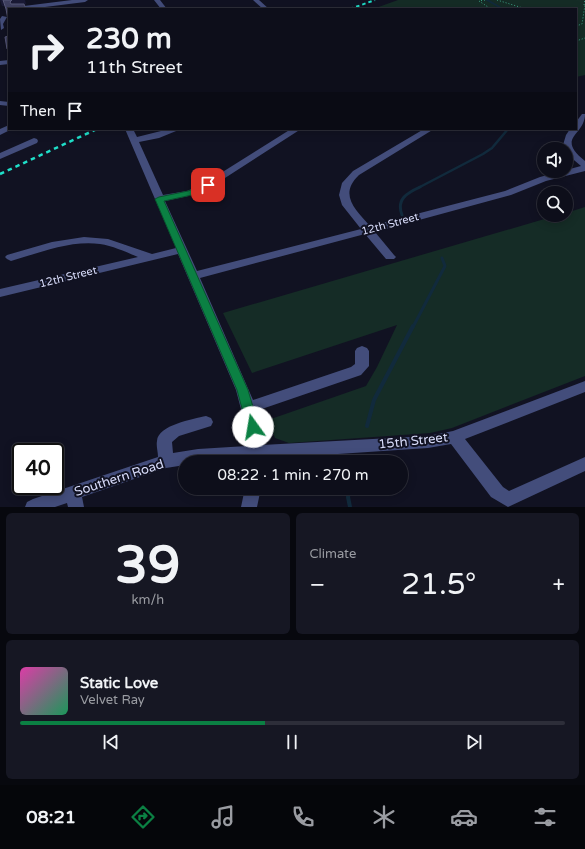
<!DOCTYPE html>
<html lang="en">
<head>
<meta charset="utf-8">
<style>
	:root { --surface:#0d0e1a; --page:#161723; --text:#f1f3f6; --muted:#9a9ca2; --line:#2d2e39; --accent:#0b8043 }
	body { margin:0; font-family:"Varela Round",sans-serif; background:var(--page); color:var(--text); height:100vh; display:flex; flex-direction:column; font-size:15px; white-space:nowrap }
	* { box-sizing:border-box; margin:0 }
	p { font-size:13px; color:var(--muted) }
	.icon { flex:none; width:22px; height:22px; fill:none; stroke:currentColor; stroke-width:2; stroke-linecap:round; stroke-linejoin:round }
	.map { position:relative; height:507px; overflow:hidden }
	.panel { display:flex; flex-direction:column; gap:6px; padding:6px; background:#07080e; flex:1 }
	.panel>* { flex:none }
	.banner { position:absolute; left:8px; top:8px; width:569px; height:122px; border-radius:0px; box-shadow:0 2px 10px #0003,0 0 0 1px var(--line); background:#0d0e1a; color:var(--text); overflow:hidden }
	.tools { position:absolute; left:537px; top:142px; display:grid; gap:8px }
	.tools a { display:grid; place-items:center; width:36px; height:36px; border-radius:50%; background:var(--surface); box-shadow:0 2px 10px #0003,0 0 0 1px var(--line); font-size:20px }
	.speed { position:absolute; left:12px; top:443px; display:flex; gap:8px; font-size:20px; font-weight:700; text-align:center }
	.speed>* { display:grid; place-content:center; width:52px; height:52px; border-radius:50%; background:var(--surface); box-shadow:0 2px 10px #0003,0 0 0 1px var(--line); line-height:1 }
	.speed .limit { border:2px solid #111; border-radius:6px; background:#fff; color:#111 }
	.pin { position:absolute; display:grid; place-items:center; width:34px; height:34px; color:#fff; margin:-17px; border-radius:8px; box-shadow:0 2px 6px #0006 }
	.me { position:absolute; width:44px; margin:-22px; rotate:347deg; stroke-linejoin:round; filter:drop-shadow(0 0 3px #0008) }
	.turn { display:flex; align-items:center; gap:14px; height:84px; padding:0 12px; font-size:18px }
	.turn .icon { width:52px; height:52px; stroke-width:2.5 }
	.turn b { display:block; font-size:28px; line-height:34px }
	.then { display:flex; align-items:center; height:38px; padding:0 12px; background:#0003; gap:8px; font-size:15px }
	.big { font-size:30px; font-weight:600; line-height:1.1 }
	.panel .tile { flex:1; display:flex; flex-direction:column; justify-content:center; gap:6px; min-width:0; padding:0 14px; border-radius:6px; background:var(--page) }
	.panel .dial { align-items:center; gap:0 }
	.dial b { font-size:52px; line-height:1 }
	.song { display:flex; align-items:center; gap:12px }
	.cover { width:48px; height:48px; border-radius:6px; background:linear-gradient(135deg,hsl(320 70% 55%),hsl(150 70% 35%)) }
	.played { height:4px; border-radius:2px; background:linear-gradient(90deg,var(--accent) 45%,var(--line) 45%) }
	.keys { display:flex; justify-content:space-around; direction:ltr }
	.heat { display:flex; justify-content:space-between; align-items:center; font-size:22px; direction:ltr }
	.panel .tiles { flex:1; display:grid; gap:6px; grid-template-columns:1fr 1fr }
	.tile:last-child { grid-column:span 2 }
	.trip { position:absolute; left:178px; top:455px; width:230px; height:40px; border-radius:20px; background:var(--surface); box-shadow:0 2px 10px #0003,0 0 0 1px var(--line); font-weight:600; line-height:40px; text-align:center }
	.dock { display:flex; height:64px; justify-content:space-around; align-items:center; background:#05060a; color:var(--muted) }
	.dock .icon { width:28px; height:28px }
	.dock .selected { color:var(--accent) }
	.dock b { font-size:18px; color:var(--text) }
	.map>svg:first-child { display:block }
	.green { fill:#152c26 }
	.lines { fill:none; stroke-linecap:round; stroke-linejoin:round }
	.stream-far3 { stroke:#112a3c; stroke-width:2 }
	.stream-far2 { stroke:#112a3c; stroke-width:2.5 }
	.stream-far1 { stroke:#112a3c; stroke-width:3 }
	.stream { stroke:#112a3c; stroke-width:4 }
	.path { stroke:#3fa68a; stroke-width:1; stroke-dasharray:1 2; stroke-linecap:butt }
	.minor { fill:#434d7b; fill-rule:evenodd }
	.rail-far1 { stroke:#1fdfc9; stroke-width:2; stroke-dasharray:3.5 3; stroke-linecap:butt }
	.rail { stroke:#1fdfc9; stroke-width:2.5; stroke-dasharray:4.5 4; stroke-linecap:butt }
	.shaded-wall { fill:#1a1a35 }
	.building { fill:#3f4060; stroke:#575878 }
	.route { fill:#0b8043; stroke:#07532c }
	.labels { text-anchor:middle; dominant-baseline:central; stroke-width:4; stroke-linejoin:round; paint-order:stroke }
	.street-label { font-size:11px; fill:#d8dcfa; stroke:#111222 }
	.near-street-label { font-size:13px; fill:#d8dcfa; stroke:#111222 }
</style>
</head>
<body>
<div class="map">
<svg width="585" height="507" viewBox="0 0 585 507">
	<rect width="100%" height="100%" fill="#111222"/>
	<path class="green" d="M398,0H585V75L576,77V9H373Z
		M585,207V376L452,428L430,433L289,443L275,438L268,420L366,386L377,367L397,325L252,373L223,313L558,215H566V213Z"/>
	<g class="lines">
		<path class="stream-far3" d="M487,0L503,9"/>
		<path class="stream-far2" d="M418,188L483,154L492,148L508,129"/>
		<path class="stream-far1" d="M402,215C396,199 407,193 420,187
			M413,327L445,266L442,258"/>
		<path class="stream" d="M367,426L374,400L413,326
			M350,488L348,497L350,507"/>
		<path class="path" d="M485,0L479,1L491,9
			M497,0L526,9
			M584,5L585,0
			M576,26L582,24L585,5
			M576,41L585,38"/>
		<path class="minor" d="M72,0H88L85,2L29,9H13L16,7Z
			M154,0H160L167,9H161Z
			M253,0H259L269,9H263Z
			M2,16L7,17L3,24L4,28L1,30L0,19Z
			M9,60V64L0,65V61Z
			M0,101L9,102V106L0,105Z
			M582,114H585C585,136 555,137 585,161V171L546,181L511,195L375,232L394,255L396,257L394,259H386L365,234L200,278L253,400L351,367L355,364V351L357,348L362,346L367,348L369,351V366L361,375L256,411L262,445L428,436L453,431L585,381V392L465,439L503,487L509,491L585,457V471L508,507L491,497L451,444L428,448L263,459V462H247V460L185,462V465L166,468L82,497L84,507H68L67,503L55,507H25L27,502L33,499L158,457C158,452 156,446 157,441C158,425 193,419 206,416L211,418L213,422L211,426L179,436L172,442L173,453L198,449L247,446L243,417L236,390L178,254L0,297V289L138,257C126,252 113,246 100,244C70,240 39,253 11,261L7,259L5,257L7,255L52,242L84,237L108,239L152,254L176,248L125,129H133L137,137L169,129H181L159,138L139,142L163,195L187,191L205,183L291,129H301L211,187L193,195L165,201L197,271L361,229L342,205L339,195L342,183L353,171L424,129H434L359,175C338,195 356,210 370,226L505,191L540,177L581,166L568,155L563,145L566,135L570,129H576V122Z
			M9,125V129H12L0,135V129Z
			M34,138L37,139L38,141L37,143L0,159V153Z
			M245,488H261L257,507H241Z"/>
		<path class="rail-far1" d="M350,9L375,0"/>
		<path class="rail" d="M0,174L97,129"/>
	</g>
	<path class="shaded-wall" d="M0,0H3L5,6H2Z
		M12,0H25L26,4L16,6L12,9L10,2Z
		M9,48V56L7,49Z"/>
	<path class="building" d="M3,0H12L10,2L11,4H24L26,9H9V25L6,9Z
		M9,36V48L7,49L5,37Z"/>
	<path class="route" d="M208,183L211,184V187L192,195L164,201L248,390L259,427L257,431L253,432L248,431L247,427L237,390L155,199L159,197L188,191Z"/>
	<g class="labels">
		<g class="street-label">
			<text transform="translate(390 224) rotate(-15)">12th Street</text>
			<text transform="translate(68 277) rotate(-14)">12th Street</text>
		</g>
		<g class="near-street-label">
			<text transform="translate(413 441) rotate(-6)">15th Street</text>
			<text transform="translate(119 478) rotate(-18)">Southern Road</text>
		</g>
	</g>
</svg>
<div class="tools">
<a><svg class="icon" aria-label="sound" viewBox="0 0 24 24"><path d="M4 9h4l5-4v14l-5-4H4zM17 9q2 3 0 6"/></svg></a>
<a><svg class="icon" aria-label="search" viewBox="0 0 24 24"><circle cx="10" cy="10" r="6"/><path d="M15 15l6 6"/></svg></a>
</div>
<div class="speed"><div class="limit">40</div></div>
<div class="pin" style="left:208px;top:185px;background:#d93025"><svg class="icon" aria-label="arrive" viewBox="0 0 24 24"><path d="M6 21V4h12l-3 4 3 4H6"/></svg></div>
<svg class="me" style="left:253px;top:427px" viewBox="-20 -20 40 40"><circle r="19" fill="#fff"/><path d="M0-13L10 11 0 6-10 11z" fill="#0b8043"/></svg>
<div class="trip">08:22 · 1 min · 270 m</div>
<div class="banner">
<div class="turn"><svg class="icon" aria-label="right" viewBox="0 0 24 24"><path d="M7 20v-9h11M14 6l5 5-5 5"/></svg><div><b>230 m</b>11th Street</div></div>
<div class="then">Then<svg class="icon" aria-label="arrive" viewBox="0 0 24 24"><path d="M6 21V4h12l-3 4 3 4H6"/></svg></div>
</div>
</div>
<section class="panel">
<div class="tiles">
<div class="tile dial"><b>39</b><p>km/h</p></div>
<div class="tile"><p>Climate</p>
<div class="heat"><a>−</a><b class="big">21.5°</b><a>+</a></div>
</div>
<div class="tile">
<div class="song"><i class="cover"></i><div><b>Static Love</b><p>Velvet Ray</p></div></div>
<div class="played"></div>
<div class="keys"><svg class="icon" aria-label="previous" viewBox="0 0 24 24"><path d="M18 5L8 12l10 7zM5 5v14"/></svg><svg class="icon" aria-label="pause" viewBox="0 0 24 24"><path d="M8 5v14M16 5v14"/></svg><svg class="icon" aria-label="next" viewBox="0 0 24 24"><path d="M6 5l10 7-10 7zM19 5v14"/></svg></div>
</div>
</div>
</section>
<nav class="dock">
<b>08:21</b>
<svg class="icon selected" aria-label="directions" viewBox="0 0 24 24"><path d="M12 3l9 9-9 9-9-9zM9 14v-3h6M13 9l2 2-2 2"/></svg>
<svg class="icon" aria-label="music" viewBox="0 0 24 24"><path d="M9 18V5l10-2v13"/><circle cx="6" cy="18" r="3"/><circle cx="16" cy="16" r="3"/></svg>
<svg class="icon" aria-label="phone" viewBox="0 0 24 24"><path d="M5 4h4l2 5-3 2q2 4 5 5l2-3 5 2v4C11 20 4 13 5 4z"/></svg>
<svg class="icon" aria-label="climate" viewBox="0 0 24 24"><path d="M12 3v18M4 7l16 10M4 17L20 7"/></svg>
<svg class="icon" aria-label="car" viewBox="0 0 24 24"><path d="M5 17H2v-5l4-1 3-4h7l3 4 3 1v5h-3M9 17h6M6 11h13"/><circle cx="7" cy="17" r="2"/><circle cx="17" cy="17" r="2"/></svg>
<svg class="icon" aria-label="filters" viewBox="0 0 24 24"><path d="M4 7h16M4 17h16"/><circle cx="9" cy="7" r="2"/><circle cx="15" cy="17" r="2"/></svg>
</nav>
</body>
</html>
